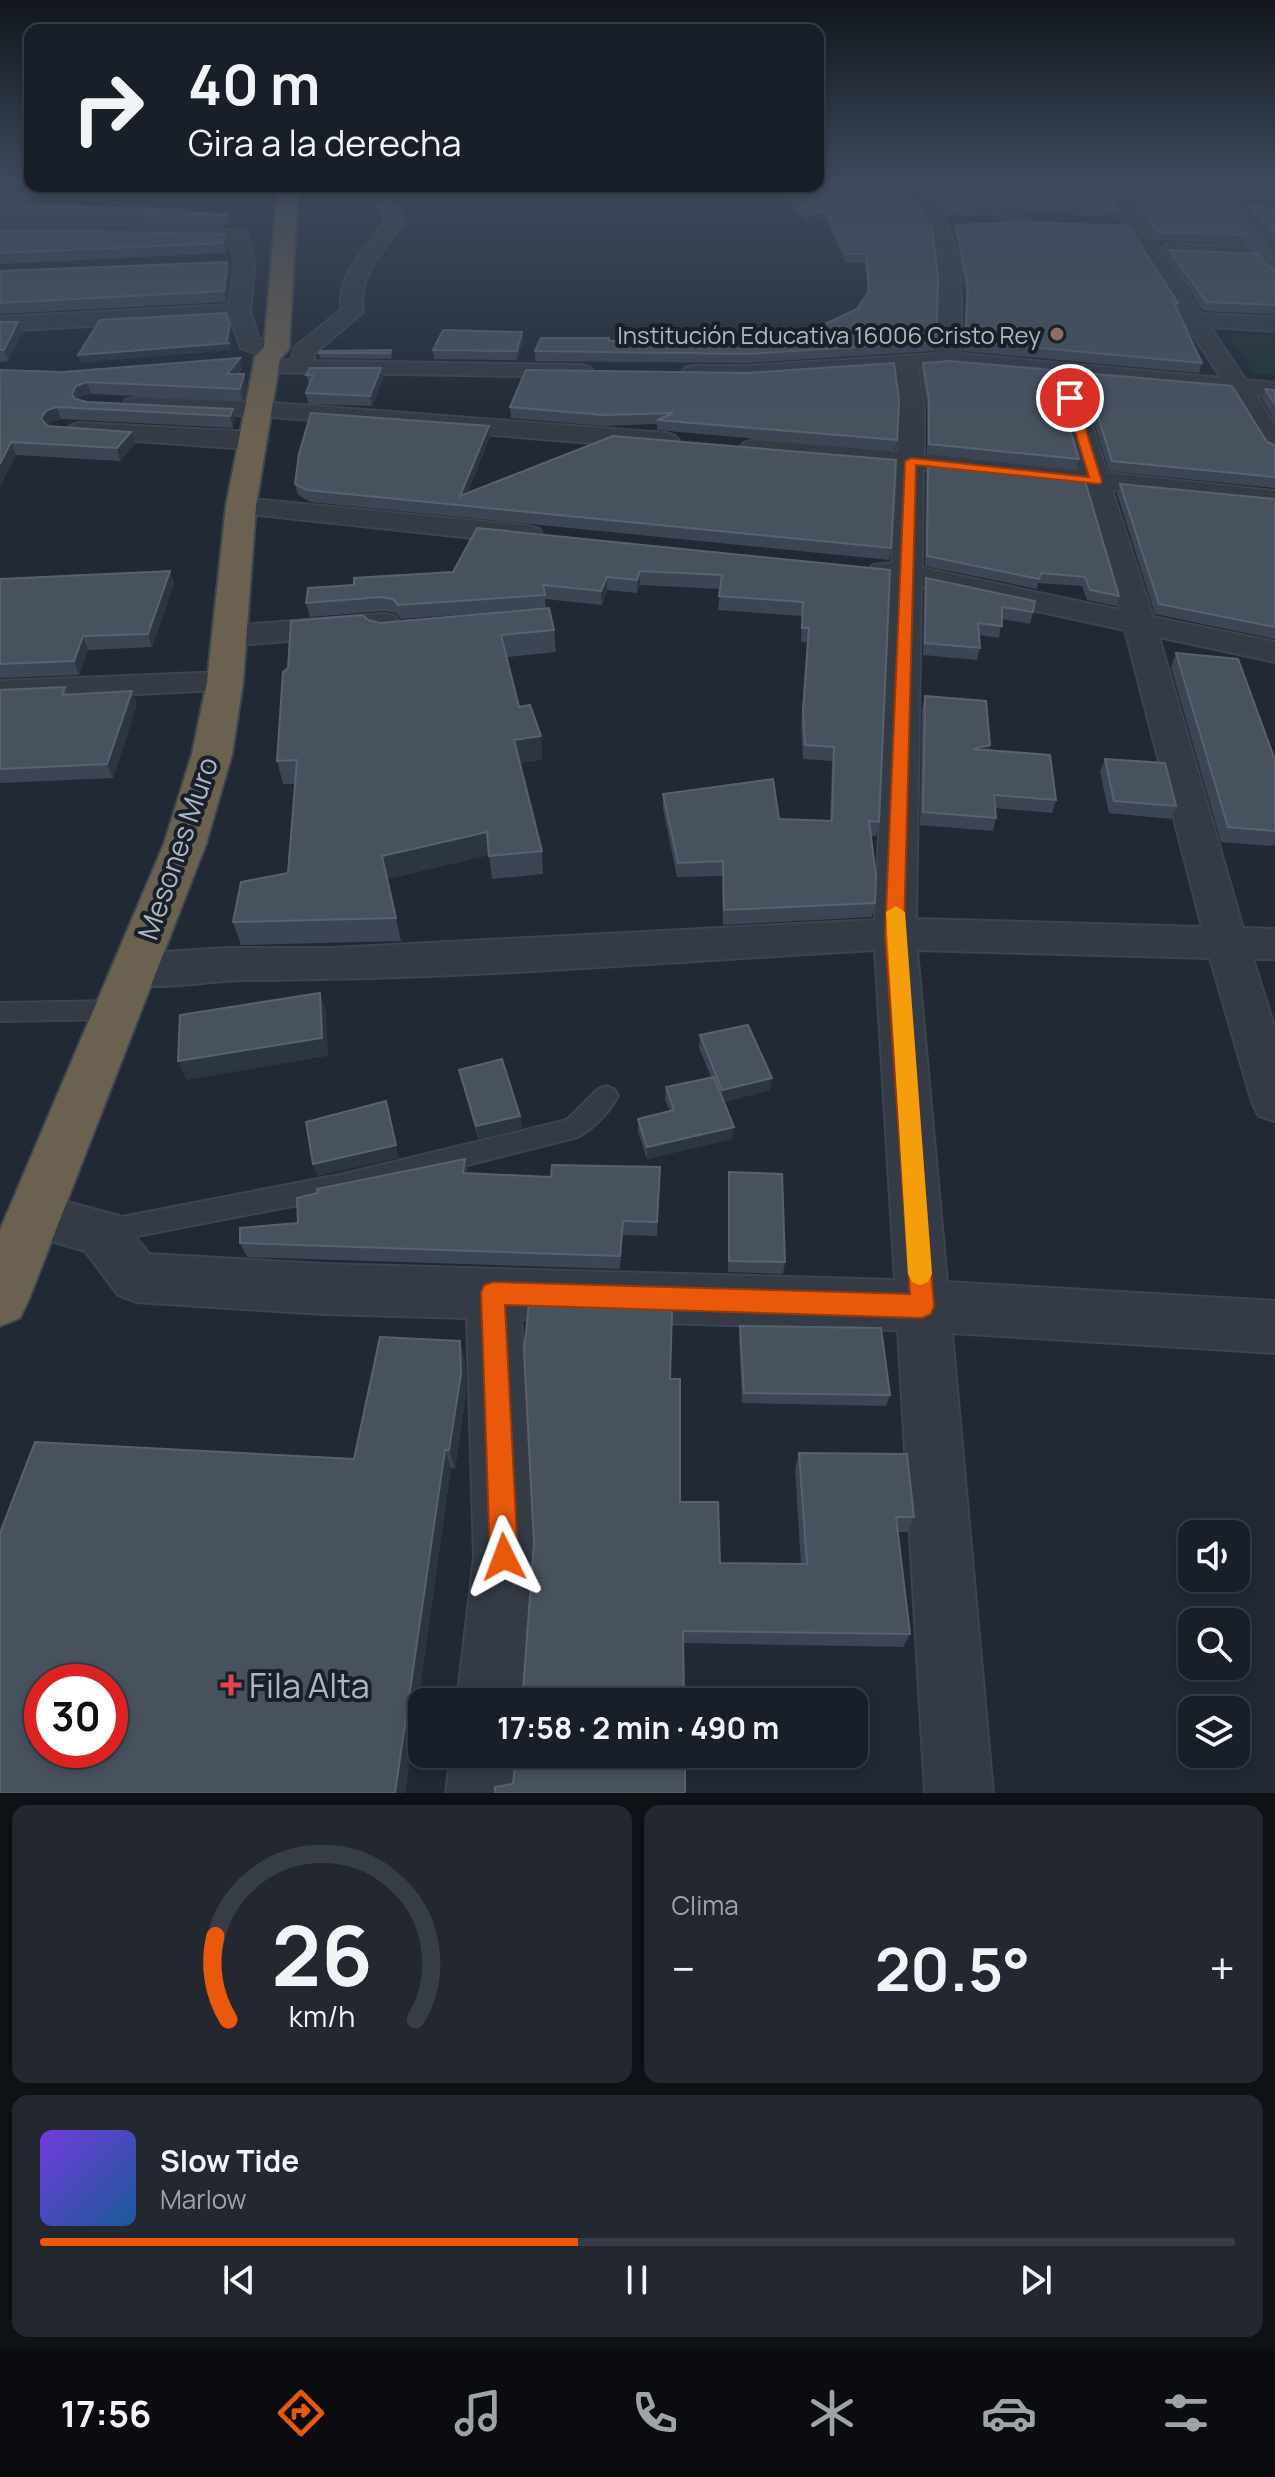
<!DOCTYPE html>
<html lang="es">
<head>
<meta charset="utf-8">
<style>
	:root { --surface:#191f28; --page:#222730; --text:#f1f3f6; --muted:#9fa2a8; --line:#373d45; --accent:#ea580c }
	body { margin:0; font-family:Manrope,sans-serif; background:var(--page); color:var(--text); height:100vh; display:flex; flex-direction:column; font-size:30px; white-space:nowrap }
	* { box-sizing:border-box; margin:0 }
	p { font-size:26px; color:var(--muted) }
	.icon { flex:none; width:44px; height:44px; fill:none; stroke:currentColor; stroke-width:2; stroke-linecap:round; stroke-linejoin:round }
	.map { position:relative; height:1793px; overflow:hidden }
	.drawer { display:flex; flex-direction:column; gap:12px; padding:12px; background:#0e1116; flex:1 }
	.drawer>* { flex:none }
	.guide { position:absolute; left:24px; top:24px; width:800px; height:168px; border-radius:16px; box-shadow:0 4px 12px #0003,0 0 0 2px var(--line); background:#191f28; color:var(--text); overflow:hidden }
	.fabs { position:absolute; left:1178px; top:1520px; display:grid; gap:16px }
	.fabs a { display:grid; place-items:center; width:72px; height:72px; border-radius:16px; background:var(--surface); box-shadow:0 4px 12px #0003,0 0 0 2px var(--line); font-size:40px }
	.speed { position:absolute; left:24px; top:1664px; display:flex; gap:16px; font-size:40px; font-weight:700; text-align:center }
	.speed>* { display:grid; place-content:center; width:104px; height:104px; border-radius:50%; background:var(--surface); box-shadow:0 4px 12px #0003,0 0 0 2px var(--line); line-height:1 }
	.speed .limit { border:12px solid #d22; background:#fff; color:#111 }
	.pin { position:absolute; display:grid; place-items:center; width:68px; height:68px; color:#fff; margin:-34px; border:4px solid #fff; border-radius:50%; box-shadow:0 2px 8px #0007 }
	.me { position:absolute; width:88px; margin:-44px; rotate:357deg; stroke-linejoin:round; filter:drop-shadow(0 0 6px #0008) }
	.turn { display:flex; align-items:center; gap:28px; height:168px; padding:0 32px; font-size:36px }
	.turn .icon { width:104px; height:104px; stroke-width:2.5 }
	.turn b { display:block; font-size:56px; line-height:68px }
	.big { font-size:60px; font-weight:700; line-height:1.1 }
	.drawer .widget { flex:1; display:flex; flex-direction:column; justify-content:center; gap:12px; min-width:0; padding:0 28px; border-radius:16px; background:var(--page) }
	.drawer .dial { align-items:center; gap:0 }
	.dial svg { height:208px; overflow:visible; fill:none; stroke:var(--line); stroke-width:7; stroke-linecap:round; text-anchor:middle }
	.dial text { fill:var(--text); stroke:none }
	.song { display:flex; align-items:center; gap:24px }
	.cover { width:96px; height:96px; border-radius:12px; background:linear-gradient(135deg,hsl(260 70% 55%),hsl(210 70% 35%)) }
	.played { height:8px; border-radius:4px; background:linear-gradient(90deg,var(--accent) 45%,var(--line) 45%) }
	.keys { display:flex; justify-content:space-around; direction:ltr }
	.heat { display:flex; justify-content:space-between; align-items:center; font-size:44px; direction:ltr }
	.drawer .tiles { flex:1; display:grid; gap:12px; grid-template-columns:1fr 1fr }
	.widget:last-child { grid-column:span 2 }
	.trip { position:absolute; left:408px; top:1688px; width:460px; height:80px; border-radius:16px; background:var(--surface); box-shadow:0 4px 12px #0003,0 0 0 2px var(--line); font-weight:700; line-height:80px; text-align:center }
	.tabs { display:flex; height:128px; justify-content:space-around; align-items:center; background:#0a0c10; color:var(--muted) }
	.tabs .icon { width:56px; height:56px }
	.tabs .selected { color:var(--accent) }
	.tabs b { font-size:36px; color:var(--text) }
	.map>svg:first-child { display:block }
	.green { fill:#223336 }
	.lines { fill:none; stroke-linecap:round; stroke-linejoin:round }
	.lane-casing { stroke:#3d444f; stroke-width:4 }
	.street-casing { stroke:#3d444f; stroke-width:4 }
	.secondary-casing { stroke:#3d444f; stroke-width:4 }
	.highway-casing { stroke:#3e4650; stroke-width:4 }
	.lane { fill:#343b45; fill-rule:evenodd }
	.street { fill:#343b45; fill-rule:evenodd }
	.secondary { fill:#424a58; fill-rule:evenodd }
	.highway { fill:#6b6151; fill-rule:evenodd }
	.wall { fill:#3c4553 }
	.shaded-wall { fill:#2c3542 }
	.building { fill:#48525f; stroke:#58616f; stroke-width:2; fill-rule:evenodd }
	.route { fill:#ea580c; stroke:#983908; stroke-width:2 }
	.slow { fill:#f59e0b }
	.education-dot { fill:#8d6e63; stroke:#19202a; stroke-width:3 }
	.health-dot { fill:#e0444e; stroke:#19202a; stroke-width:3 }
	.labels { text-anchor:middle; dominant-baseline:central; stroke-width:8; stroke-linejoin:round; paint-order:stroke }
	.far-poi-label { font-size:24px; fill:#aeb6c2; stroke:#19202a; text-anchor:end }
	.street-label { font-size:28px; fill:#aeb6c2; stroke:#19202a }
	.near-poi-label { font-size:34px; fill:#aeb6c2; stroke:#19202a; text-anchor:start }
</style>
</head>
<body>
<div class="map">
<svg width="1275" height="1793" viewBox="0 0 1275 1793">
	<rect width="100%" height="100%" fill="#212935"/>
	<path class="green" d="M1228,334L1275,335V375L1254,374Z"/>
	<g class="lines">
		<g class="lane-casing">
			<path id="lane" d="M120,1001L128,1004L131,1010L128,1016L120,1019L0,1021V1003Z
				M606,1086L614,1089L618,1096C610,1111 590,1133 574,1138L344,1196L101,1243L92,1240L88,1232L92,1224L101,1221L344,1174L567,1120L598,1089Z"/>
		</g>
		<g class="street-casing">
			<path id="street" d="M877,181C968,181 963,290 960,354L1221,378L1138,249L1099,181H1117L1201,314L1275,317V331L1210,327L1246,380L1275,383V397L1256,395L1275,425V453L1266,450L1230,393L1077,379L1107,473L1275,491V507L1112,490L1153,617L1275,642V662L1159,637L1243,928L1275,929V959H1253L1275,1029V1121L1259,1116L1252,1102L1210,958L917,950L947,1282L1275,1301V1353L952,1333L993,1793H925L898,1330L521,1319L534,1557L523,1702H457L474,1557L467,1318L324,1314L136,1302L118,1295L85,1251L16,1231L9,1215L16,1199L34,1193L119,1216L149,1254L324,1264L895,1280L875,950C666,962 455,980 245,980C206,980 154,993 118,981L112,970L118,959L133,954L226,948H333L875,920L891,581L873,577L869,571L873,565L892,563L897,468L753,456L744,453L740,448L744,443L753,440L898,452L900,410L895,370L746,380H693L685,378L681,373L685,368L693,366H746L937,354C939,327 944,246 929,225C914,203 892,198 877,181ZM948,367L1052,377L1079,471L924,454V410L918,369ZM923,470L1084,487L1120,610L922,568ZM921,586L1125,630L1202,927L916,919Z
				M357,186C380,186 397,199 403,222C383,253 358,272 363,312L314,354V361L581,365L589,367L593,372L589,377L259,372L255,367L259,362L291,360L295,347L341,310C338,271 364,251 385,222L381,209L363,197Z
				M1223,192L1275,205V217L1217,201L1214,197L1217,193Z
				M953,194L980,197L1030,218L1032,222L1023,228L970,206L947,203L944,199L947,195Z
				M0,225L210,227L246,233L255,262L250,311L259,339L284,344L287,349L284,354C269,358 255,354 241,348L230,318L0,331V317L229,305L235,262L230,242L210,239L0,237Z
				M1168,244L1275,248V260L1161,254L1158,250Z
				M135,398L261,402L666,433L675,436L679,441L675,446L666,449L261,416L126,410L123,405L126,400Z
				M79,423L255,432L264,435L268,440L264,445L233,448L70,436L66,431L70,426Z
				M241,498L529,526L539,529L543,535L539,541L529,544L231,512L227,506L231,500Z
				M384,614L395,616L399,622L427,620L438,622L443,629L438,636C418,641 393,645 373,640L369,634L229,646L218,643L213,636L218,629L229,626Z
				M225,672L237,675L242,682L237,689L0,701V681Z
				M451,1754H517L514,1793H446Z"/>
		</g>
		<g class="secondary-casing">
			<path id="secondary" d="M1153,181H1186L1230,193L1275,254V276L1267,274L1216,201L1156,185Z"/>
		</g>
		<g class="highway-casing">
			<path id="highway" d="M278,186H298L289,349L280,359L256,506L243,682L232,754L206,844L29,1299L20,1318L0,1326V1230L164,844L192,754L207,682L226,506L255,357L264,347Z"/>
		</g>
		<use href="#lane" class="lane"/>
		<use href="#street" class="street"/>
		<use href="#secondary" class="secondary"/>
		<use href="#highway" class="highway"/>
	</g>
	<path class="wall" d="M893,181H1103L1118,209L1116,217L1023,213L947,217L910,184Z
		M1119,181H1161L1245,235L1242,244L1156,240Z
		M1198,181L1275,182V202Z
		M756,186H818L936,342L934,351L746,363L535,361V351L609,341L672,343L772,342V337L802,335L857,309L868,294L865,263H845L826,219L809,223L776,194Z
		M0,194L32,195L35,205L190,210L191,212L228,215L230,225L0,222Z
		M1251,205L1275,210V245H1272L1248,213Z
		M956,225L1178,303L1177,308L1202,363L1199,373L963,351L966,295L955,234Z
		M0,230L225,234L227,245L226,253L0,264Z
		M1170,250L1275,269V314L1203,311L1168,258Z
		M227,262L230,272L226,302L0,314V271Z
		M0,322H18L22,333L8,361L0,362Z
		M522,332L523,342L517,360L434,359L433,350Z
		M391,350L392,356L391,359L320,358L319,353Z
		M923,363L1079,459L1076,469L927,453V410L921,372Z
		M381,368L383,378L372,406L308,404L306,393L309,385L306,375Z
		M242,369L239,374H244L246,386L243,401L91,394L79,397V400L87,402L233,409L235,421L233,428L61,419L51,422L48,426L135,444L120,461L16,455L0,486V370L63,372Z
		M526,370L897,440L895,451L657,430V424L604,426L511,418L510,407Z
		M1084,373L1275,445V488L1109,471L1081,382Z
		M1265,389L1275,390V420L1262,399Z
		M489,426L490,437L467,494L891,548L889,560L310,502L298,495L295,484Z
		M928,466L1119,596L1116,606L1087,600L1082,586L1038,583L1037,589L925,566L926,475Z
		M1120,484L1275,499V639L1155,614L1117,494Z
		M890,570L879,822L876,836H871L875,903L872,917L723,925L722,876L677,877L663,809V794L779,819L830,821L832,761L803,759L801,725L807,642H801L802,616L718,610L720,589L640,585L637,593L607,590L602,605L545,599L546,608L554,630L556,652L507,657L519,707L541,736L542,759L520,763L542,851L543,874L492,879L489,855L387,879L401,941L241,945L233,922L288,873L295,784H283L277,761L368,620L380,623L511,611L401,619L396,613L384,611L310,617L306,603L354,585L453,572Z
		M170,571L174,584L152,647L88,650L79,675L0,678V579Z
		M926,578L1033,612L1030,624L1002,619L999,638L979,635L980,648L977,660L923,655L924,590Z
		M1176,653L1275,760V843L1273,846L1221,842L1171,667Z
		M65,687L68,695L132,691L137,704L113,778L0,783V690Z
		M925,696L990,745L989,751L1056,800L1052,813L995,808L996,818L993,831L920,825L922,709Z
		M1105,759L1176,806L1171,819L1109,813L1100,772Z
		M700,1035L770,1090L724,1102L732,1139L647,1159L638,1131V1119L670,1111L665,1100L666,1087L711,1077L699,1048Z
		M459,1070L520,1116L522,1128L478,1139L462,1082Z
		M660,1167L657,1236L623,1235L620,1269L247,1257L240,1243L298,1223L468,1173L551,1177Z
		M729,1172L785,1262L783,1274L728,1272V1184Z
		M740,1326L890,1395L886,1406L742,1403L739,1337Z
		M465,1361L466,1394L455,1469L451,1468L405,1793H0L354,1459Z
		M670,1379L680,1502L720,1563L801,1564L795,1469L799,1453L914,1517L907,1532H898L910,1634L903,1647L684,1643L523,1691Z"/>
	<path class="shaded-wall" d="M32,195L35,205H18Z
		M826,211V219L809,223L810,214Z
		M225,234L227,245L226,253L223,243Z
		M227,262L230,272L226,302L224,291Z
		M18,322L22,333L8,361L4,350Z
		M230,324L231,332L230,343L231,350L80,363L78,355Z
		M522,332L523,342L517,360V351Z
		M240,358L242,369L230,385L227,374Z
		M381,368L383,378L372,406L370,396Z
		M244,374L246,386L243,401L240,389Z
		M87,382L91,394L79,397L76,406L72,394L76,386Z
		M57,407L61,419L51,422L45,430L41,418L47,410Z
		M233,409L235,421L233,428L230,416Z
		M489,426L490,437L462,506L460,496Z
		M131,432L135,444L120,461L117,448Z
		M11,442L16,455L0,486V464Z
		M170,571L174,584L152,647L148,634Z
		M640,571V585L637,593V580Z
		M607,577V590L602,605L601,591Z
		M83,636L88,650L79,675L74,661Z
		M132,691L137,704L113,778L107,764Z
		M541,736L542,759L516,763L514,740Z
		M990,745L987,757L973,749Z
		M487,832L490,855L387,879L382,856Z
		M320,993L326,1011L328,1056L186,1080L178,1061Z
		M772,1078L770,1090L721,1102L722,1090Z
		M386,1101L399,1158L317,1176L313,1164Z
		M520,1116L522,1128L478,1139L476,1126Z
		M734,1127L732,1139L647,1159V1147Z
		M465,1159L468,1173H463Z
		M623,1221V1235L620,1269V1256Z
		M460,1341L465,1361L466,1394L455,1469L449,1450Z
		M445,1450L451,1468L405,1793H395Z"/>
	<path class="building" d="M818,181H884L916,205L932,228L938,279L936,342L747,354L535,351L541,338H609V341L672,340V343L775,342L772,337L802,335L857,309L869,291L866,254H846L826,211L810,214L776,186H818Z
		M916,181H1103L1118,209L1025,205L949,209Z
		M1126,181H1161L1217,196L1245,235L1158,232Z
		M1229,181L1275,182V194Z
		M0,194L32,195L18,205L190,210L188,212L228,215L0,212Z
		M1251,205L1275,210V236Z
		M1025,222L1128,226L1178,303H1174L1202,363L965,341L968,286L956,225Z
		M0,230L225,234L223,243L0,253Z
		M1170,250L1258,254L1268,267L1275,269V305L1206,302Z
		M227,262L224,291L0,303V271Z
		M226,313L230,324L226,343H230L78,355L100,320Z
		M0,322H18L4,350H0Z
		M443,330L522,332L517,351L433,350Z
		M391,350L390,353H319L320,351Z
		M240,358L227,374H244L240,389L87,382L76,386L72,394L75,399L87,402L233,409L230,416L57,407L47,410L41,418L47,426L131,432L117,448L11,442L0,464V370L63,372Z
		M950,361L1052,370L1079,459L929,444V400L923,363Z
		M894,363L899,400L897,440L657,420L673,413L604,415L510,407L526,370L747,373Z
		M310,368H381L370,396L306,393L313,375H306Z
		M1084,373L1232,386L1267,442L1275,445V477L1112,461Z
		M1265,389L1275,390V404Z
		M311,413L489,426L460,496L613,436L896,460L891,548L307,490L295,484L299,454Z
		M928,466L1085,481L1119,596L1090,590L1085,577L1041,573L1039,579L927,556Z
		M1120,484L1275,499V627L1159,604Z
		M477,528L890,570L879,822L869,821L876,876L875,903L724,910L723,861L678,863L663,794L773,779L779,819L832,821L834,747L805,745L803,711L809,628H802L803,602L719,596L722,575L640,571L637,580L607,577L601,591L543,585L545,595L398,605L393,599L381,597L306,603L308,588L354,585V578L453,572Z
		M170,571L148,634L83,636L74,661L0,664V579Z
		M926,578L1035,601L1033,612L1002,607V626L978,623L980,648L925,643Z
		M549,608L554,630L501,635L519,707L530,705L541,736L514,740L542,851L489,856L487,832L382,856L396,918L233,922L241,882L288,873L297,760L277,761L283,672L288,668L291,621L363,615L368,620L380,623Z
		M1176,653L1238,659L1275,760V831L1228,827Z
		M65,687L62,695L132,691L107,764L0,769V690Z
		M925,696L986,701L990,745L973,749L1050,755L1056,800L994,795L996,818L923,812Z
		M1105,759L1165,763L1176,806L1114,801Z
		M320,993L322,1038L178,1061L180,1015Z
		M748,1025L772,1078L722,1090L700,1035Z
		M502,1059L520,1116L476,1126L459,1070Z
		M714,1077L734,1127L647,1147L638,1119L674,1110L666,1087Z
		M386,1101L396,1145L313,1164L306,1122Z
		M465,1159L463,1173L551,1177L552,1165L660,1167L657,1222L623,1221L620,1256L240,1243V1228L298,1223L297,1198L318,1193L317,1189Z
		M729,1172L782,1174L785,1262L729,1261Z
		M529,1304L672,1310L670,1379H680V1502H718L720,1563L807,1564L799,1453L907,1454L914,1517H896L910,1634L683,1631L684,1702H502V1694L523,1691L534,1543L524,1350Z
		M740,1326L881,1328L890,1395L744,1393Z
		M380,1337L460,1341L461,1374L449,1450H445L395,1793H0V1533L35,1442L354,1459ZM42,1682H110V1750H42Z
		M516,1754H685V1793H495V1787L513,1784Z"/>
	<linearGradient id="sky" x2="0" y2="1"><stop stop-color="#12171d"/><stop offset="0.42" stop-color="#3d495c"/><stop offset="1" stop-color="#3d495c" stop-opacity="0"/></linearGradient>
	<rect width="1275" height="432" fill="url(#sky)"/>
	<path class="route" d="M1070,395L1076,398L1102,482L1100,484L916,465L904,934L934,1306L931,1314L922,1318L505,1305L518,1557L514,1567L504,1571L494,1567L490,1557L481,1293L484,1285L493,1282L910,1294L885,934L905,461L911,458L1089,477L1065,398Z"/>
	<path class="slow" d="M896,906L905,912L932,1274L928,1282L920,1285L912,1282L908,1274L886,912Z"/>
	<circle class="education-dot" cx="1057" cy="334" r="8"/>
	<path class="health-dot" d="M227 1673h8v8h8v8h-8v8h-8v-8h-8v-8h8z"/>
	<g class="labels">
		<g class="far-poi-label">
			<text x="1041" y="334">Institución Educativa 16006 Cristo Rey</text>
		</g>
		<g class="street-label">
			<text transform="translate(177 848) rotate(-71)">Mesones Muro</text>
		</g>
		<g class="near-poi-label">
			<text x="249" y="1685">Fila Alta</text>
		</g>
	</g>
</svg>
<div class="fabs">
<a><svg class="icon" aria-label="sound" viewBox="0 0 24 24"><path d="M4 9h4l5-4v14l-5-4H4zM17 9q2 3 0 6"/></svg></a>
<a><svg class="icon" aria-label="search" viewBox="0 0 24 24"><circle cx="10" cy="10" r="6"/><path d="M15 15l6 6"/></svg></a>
<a><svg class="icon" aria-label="layers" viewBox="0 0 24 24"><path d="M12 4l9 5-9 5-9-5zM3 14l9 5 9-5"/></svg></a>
</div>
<div class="speed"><div class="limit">30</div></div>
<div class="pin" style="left:1070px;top:398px;background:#d93025"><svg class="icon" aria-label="arrive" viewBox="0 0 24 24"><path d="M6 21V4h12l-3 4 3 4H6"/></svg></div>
<svg class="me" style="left:504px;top:1557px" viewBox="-20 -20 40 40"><path d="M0-17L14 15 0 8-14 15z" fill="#ea580c" stroke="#fff" stroke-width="4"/></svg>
<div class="trip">17:58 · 2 min · 490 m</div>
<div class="guide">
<div class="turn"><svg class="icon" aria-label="right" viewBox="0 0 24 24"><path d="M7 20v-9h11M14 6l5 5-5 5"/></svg><div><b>40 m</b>Gira a la derecha</div></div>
</div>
</div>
<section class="drawer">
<div class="tiles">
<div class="widget dial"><svg viewBox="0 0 100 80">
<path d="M14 69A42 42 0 1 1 86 69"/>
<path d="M14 69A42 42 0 0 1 9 37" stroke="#ea580c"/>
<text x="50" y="56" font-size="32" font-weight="700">26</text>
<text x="50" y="72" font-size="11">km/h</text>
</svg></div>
<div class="widget"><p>Clima</p>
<div class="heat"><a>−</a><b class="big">20.5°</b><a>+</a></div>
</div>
<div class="widget">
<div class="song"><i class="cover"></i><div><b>Slow Tide</b><p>Marlow</p></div></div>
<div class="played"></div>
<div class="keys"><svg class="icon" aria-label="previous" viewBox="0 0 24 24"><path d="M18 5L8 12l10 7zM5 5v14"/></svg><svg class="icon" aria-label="pause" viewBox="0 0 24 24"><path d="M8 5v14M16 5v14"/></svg><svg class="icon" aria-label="next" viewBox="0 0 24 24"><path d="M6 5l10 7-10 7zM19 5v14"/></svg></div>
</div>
</div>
</section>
<nav class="tabs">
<b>17:56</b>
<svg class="icon selected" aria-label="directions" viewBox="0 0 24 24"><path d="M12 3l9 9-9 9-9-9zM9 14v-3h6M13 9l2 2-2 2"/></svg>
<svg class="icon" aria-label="music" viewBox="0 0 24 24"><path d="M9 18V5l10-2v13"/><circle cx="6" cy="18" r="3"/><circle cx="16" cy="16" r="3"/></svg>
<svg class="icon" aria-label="phone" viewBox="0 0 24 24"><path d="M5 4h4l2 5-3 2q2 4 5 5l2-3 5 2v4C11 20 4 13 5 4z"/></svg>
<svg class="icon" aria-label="climate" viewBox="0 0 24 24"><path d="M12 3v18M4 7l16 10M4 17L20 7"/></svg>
<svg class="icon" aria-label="car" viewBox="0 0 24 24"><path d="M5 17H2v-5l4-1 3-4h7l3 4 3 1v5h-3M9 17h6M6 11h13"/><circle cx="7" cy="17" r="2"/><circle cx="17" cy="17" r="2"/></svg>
<svg class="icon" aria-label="filters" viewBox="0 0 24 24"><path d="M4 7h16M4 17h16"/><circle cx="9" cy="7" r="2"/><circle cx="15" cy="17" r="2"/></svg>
</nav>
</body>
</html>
